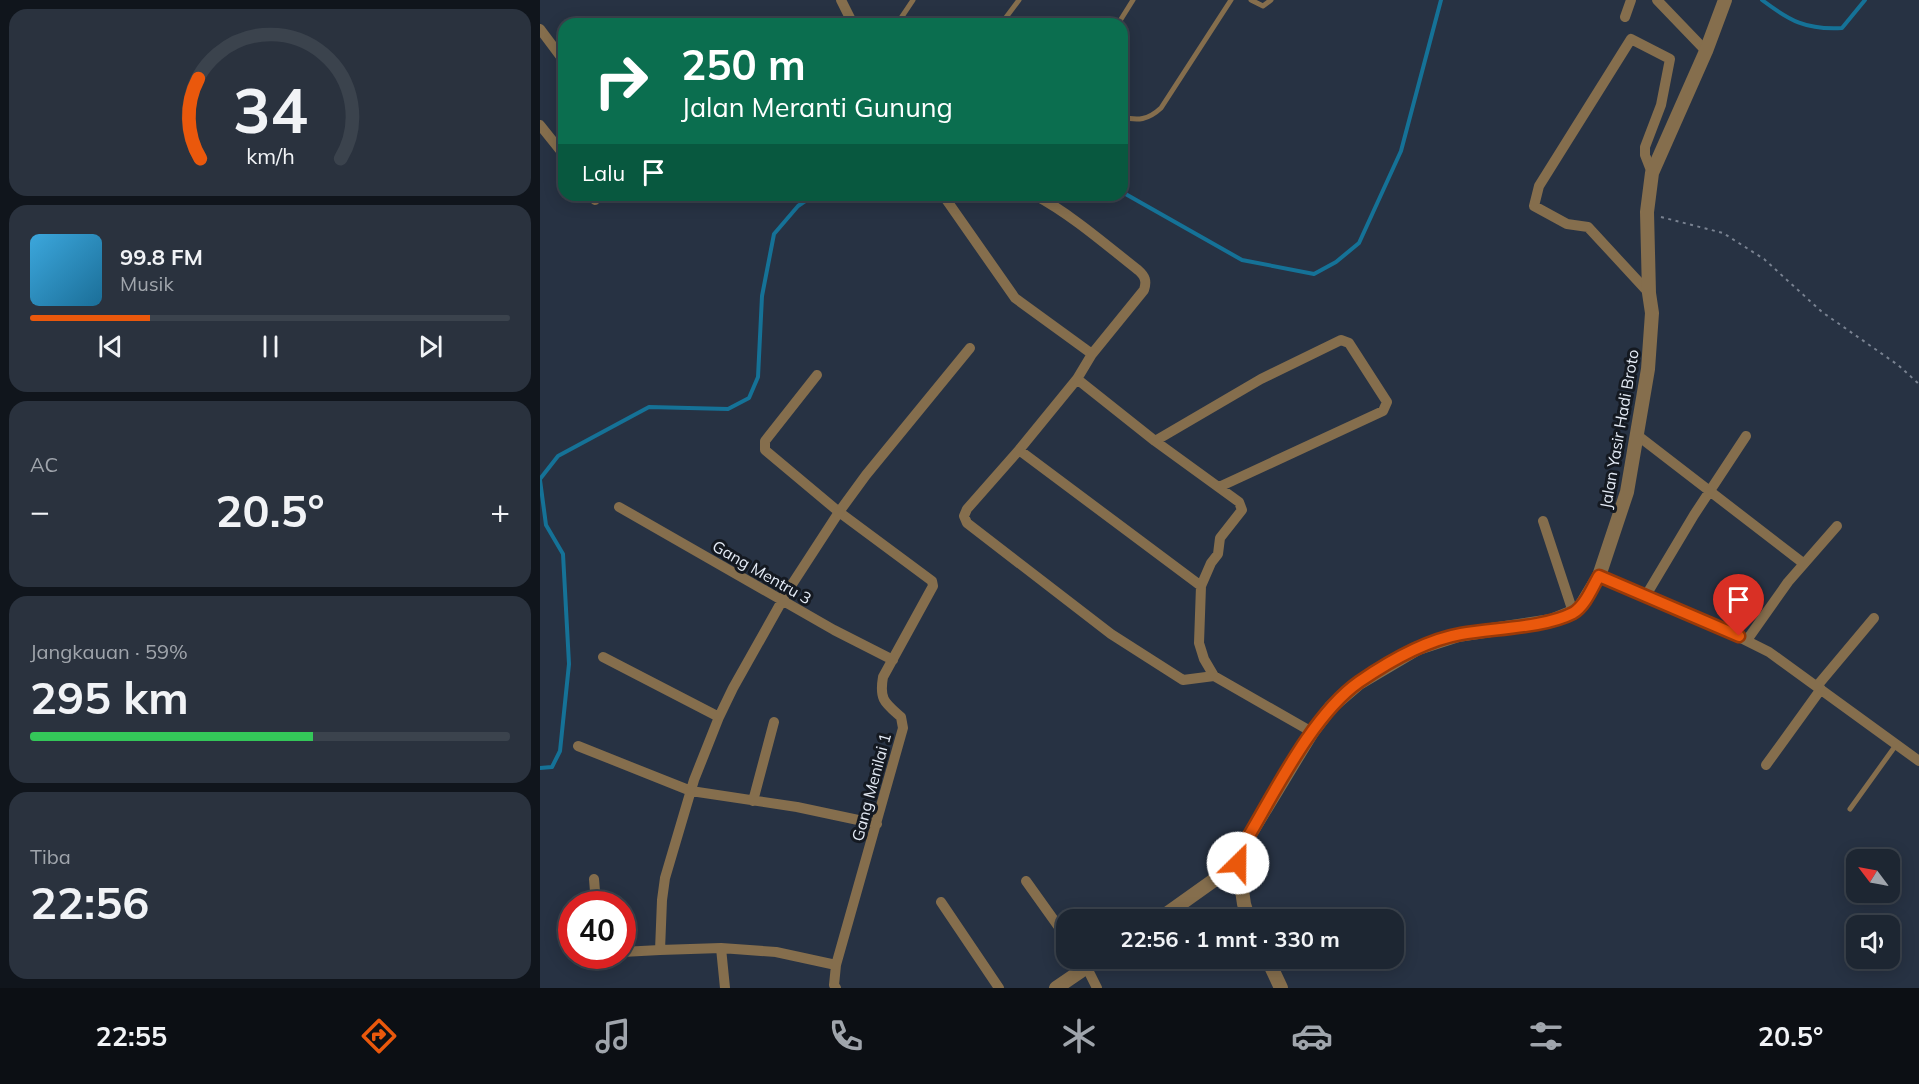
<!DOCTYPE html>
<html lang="id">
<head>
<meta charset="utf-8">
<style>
	:root { --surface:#1d2632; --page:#2a323e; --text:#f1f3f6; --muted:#a0a5ac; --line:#3b434d; --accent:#ea580c }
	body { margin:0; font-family:Mulish,sans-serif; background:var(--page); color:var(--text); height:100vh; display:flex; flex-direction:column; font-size:22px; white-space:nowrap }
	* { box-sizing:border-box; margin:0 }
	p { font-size:20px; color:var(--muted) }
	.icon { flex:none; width:33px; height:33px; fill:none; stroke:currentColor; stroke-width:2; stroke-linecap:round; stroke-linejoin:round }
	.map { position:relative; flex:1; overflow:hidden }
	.sheet { display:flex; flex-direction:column; gap:9px; padding:9px; background:#10151c; width:540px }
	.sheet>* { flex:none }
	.guide { position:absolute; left:18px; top:18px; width:570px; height:183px; border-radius:18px; box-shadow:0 3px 15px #0003,0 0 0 2px var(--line); background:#0b6e4f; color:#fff; overflow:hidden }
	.needle { width:39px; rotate:302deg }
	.fabs { position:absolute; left:1306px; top:849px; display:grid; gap:12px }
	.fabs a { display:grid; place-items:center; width:54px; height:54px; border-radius:12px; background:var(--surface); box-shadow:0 3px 15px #0003,0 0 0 2px var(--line); font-size:30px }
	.speed { position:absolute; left:18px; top:891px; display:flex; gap:12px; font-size:30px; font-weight:700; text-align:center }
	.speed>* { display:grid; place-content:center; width:78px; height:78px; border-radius:50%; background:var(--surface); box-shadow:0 3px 15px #0003,0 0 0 2px var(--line); line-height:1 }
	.speed .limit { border:9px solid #d22; background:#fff; color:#111 }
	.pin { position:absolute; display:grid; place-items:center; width:51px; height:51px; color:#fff; margin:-62px -26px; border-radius:50% 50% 50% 0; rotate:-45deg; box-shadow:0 0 6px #0007 }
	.pin .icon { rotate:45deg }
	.me { position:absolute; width:66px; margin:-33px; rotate:23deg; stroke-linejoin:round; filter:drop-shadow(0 0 4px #0008) }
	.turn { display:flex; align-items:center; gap:21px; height:126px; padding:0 24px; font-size:27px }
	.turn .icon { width:78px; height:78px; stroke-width:2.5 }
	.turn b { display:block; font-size:42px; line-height:51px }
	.then { display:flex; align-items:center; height:57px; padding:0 24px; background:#0003; gap:12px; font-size:22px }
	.big { font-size:45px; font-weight:700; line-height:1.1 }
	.sheet .card { flex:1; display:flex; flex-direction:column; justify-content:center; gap:9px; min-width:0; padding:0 21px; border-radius:18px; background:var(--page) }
	.sheet .dial { align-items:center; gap:0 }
	.dial svg { height:156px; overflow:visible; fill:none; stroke:var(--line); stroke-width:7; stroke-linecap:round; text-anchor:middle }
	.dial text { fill:var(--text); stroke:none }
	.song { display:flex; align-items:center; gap:18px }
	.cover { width:72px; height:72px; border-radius:9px; background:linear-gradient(135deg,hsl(200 70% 55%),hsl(200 70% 35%)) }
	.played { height:6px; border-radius:3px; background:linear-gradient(90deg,var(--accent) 25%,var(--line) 25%) }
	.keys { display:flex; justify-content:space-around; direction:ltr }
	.heat { display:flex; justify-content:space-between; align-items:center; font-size:33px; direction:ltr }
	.charge { height:9px; border-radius:4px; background:linear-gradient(90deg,#34c759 59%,var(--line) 0) }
	.trip { position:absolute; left:516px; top:909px; width:348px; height:60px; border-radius:18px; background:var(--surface); box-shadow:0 3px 15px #0003,0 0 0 2px var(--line); font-weight:700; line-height:60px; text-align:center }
	.menu { display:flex; height:96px; justify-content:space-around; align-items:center; background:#0c0f14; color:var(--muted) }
	.menu .icon { width:42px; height:42px }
	.menu .on { color:var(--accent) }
	.menu b { font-size:27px; color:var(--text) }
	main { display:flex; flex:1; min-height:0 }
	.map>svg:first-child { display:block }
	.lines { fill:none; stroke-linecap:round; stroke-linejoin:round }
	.stream { stroke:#157297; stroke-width:4 }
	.path { stroke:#798291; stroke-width:2; stroke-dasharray:3 4.5; stroke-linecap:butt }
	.service { stroke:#856e4d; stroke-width:5 }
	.minor { stroke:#856e4d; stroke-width:10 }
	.tertiary { stroke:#856e4d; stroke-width:14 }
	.route-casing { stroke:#983908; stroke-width:15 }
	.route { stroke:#ea580c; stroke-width:10 }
	.labels { text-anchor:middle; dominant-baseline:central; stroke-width:6; stroke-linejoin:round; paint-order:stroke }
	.street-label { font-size:16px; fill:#e5ecf7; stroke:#141921 }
</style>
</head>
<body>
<main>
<section class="sheet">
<div class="card dial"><svg viewBox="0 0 100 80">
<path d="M14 69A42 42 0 1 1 86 69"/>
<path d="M14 69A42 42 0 0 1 13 28" stroke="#ea580c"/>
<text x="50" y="56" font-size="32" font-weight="700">34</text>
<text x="50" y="72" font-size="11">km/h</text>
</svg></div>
<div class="card">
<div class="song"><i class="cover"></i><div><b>99.8 FM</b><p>Musik</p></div></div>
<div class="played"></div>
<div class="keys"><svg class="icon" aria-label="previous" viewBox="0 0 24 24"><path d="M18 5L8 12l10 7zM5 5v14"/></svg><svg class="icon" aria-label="pause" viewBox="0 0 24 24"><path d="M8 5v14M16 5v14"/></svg><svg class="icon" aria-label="next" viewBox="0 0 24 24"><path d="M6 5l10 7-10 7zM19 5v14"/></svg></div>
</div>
<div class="card"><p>AC</p>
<div class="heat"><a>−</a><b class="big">20.5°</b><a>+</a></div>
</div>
<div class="card"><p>Jangkauan · 59%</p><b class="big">295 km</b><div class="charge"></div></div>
<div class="card"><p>Tiba</p><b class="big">22:56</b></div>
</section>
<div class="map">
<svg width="1379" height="988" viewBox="0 0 1379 988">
	<rect width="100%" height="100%" fill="#273243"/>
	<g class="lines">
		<path class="stream" d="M1222,0C1250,21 1266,30 1302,28L1325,0
			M582,192L702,260L774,274L796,262L819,243L861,151L901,0
			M0,479L18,456L109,407L188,409L209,398L218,377L222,296L234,234L258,206L274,195
			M0,480L6,525L23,554L29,664L20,751L12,767L0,768"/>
		<path class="path" d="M1121,217L1183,233L1224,259L1282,312L1358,365L1379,384"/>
		<path class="service" d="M711,0L723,6L731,0
			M357,24L373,0
			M461,24L479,0
			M578,24L593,0
			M582,117C598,121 608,120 621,108L691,0
			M1310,809L1356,745"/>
		<path class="minor" d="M301,0L313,24
			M1117,0L1166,51
			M1085,17L1091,0
			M0,29L24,61
			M0,125L24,155
			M51,195L55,200
			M403,195L475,298L552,354
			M495,195C532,215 565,244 598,270C605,276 607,281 604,290L552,354L537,379L479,450L427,509L424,516L427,523L571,634L643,680L674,676L664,659L659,643L661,586L671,563L678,554L680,538L702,510L699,502L615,441L537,379
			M1109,293L1048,227L1027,224L994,206L999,186L1091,39L1130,59L1121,105L1105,147V155L1112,173
			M277,375L225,441V450L299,512L392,581L393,586L343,677C339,700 345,703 361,717L363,728L296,965L294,985L296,988
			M1097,435L1263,563
			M615,441L721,379L801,340L809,343L847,402L843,411L679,487
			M479,450L661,586
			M79,507L294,630L353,660
			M1003,521L1033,612
			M1059,576L1163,619L1229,652L1379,761
			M1105,597L1154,515L1206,436
			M1207,640L1248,582L1297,526
			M63,657L179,717
			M674,676L772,732
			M1277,686L1334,618
			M38,746L151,791L257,807L337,824
			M1226,765L1281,689
			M213,801L234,722
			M54,879L56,904
			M486,881L526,937
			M401,902L459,988
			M181,948L236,952L296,965
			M82,952L120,950
			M542,958L557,988
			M185,988L181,948L120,950L122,900L125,878L154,780L179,717L193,688L247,592L299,512L326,475L430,348"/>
		<path class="tertiary" d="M618,920L698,863
			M709,920L704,904L698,863L704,844L772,732L791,707L819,683L878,648L918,635L1011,621L1033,612L1041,606L1059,576L1087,492L1108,369L1112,313L1109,293L1107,212L1112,173L1166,51L1185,0
			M727,958L741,988
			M516,988L560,958"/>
	</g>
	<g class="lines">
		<g class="route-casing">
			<path id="route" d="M698,863L704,844C734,794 772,715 819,682C848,662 887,640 921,634C954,628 1004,628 1033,613C1045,606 1052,588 1059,576L1199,636"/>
		</g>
		<use href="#route" class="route"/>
	</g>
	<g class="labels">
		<g class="street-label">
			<text transform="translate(1079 429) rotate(-80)">Jalan Yasir Hadi Broto</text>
			<text transform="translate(222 572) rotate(30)">Gang Mentru 3</text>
			<text transform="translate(331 787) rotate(-75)">Gang Menilai 1</text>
		</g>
	</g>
</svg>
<div class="fabs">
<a><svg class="needle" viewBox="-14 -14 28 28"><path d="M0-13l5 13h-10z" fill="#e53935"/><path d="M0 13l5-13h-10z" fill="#a0a5ac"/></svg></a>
<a><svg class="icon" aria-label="sound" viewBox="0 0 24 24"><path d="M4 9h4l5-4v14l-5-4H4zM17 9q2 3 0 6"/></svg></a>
</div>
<div class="speed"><div class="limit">40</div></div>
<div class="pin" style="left:1199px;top:636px;background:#d93025"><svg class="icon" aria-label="arrive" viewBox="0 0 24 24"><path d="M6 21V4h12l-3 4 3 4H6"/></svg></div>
<svg class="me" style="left:698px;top:863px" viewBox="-20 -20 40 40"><circle r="19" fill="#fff"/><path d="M0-13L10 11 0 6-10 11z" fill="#ea580c"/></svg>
<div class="trip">22:56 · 1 mnt · 330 m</div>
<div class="guide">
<div class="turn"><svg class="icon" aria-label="right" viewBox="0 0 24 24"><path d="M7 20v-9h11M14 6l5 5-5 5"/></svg><div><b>250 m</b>Jalan Meranti Gunung</div></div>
<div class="then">Lalu<svg class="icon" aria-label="arrive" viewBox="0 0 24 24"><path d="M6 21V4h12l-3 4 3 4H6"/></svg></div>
</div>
</div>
</main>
<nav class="menu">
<b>22:55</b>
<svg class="icon on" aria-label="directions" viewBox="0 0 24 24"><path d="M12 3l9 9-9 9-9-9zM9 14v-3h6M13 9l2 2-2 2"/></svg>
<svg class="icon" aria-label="music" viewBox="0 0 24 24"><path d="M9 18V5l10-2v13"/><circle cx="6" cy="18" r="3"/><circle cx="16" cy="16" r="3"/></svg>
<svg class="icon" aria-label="phone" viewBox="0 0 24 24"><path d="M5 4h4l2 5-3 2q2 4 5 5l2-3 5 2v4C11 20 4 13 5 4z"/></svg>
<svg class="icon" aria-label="climate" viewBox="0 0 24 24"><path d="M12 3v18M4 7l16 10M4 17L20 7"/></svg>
<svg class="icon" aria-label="car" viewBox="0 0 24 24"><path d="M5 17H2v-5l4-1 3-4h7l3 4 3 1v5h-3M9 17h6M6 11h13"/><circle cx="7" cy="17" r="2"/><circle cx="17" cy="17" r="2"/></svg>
<svg class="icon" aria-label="filters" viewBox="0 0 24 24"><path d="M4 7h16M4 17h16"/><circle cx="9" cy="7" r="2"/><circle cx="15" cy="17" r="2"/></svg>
<b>20.5°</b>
</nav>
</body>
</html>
